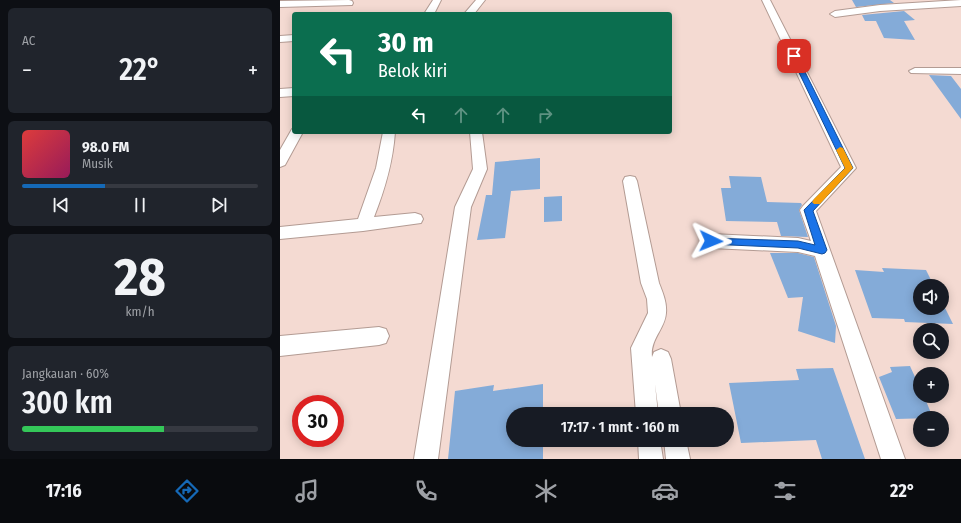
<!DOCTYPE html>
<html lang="id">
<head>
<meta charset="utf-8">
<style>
	:root { --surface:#171b24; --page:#20242c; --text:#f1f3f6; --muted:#9ea1a6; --line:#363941; --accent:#1569b7 }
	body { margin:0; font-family:"Fira Sans Condensed",sans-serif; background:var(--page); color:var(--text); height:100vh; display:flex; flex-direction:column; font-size:15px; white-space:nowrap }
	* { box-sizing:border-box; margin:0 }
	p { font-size:13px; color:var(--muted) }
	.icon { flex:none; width:22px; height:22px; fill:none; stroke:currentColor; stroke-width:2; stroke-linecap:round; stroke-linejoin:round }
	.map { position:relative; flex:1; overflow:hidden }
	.side { display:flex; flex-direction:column; gap:8px; padding:8px; background:#0d0f14; width:280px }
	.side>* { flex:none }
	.hud { position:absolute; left:12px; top:12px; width:380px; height:122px; border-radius:4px; box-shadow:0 2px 10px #0003; background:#0b6e4f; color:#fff; overflow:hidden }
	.fabs { position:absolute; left:633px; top:279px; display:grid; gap:8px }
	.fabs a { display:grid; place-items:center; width:36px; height:36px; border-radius:50%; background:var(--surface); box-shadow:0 2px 10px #0003; font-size:20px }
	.speed { position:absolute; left:12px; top:395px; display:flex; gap:8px; font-size:20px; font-weight:700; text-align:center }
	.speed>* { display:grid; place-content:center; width:52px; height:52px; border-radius:50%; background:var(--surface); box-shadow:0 2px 10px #0003; line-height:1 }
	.speed .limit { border:6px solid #d22; background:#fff; color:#111 }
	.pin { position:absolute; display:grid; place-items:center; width:34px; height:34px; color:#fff; margin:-17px; border-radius:8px; box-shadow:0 2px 6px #0006 }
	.me { position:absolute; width:44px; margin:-22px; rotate:92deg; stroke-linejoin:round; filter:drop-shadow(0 0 3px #0008) }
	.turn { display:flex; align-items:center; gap:14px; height:84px; padding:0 20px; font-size:18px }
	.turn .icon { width:52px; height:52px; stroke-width:2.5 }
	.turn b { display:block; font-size:28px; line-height:34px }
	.lanes { display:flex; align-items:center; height:38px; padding:0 20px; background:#0003; justify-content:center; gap:20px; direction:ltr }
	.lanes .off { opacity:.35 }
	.big { font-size:30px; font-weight:600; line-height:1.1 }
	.side .widget { flex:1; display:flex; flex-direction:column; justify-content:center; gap:6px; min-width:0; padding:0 14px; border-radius:6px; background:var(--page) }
	.side .dial { align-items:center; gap:0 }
	.dial b { font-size:52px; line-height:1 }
	.song { display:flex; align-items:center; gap:12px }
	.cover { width:48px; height:48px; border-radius:6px; background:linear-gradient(135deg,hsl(0 70% 55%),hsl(330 70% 35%)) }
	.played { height:4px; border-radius:2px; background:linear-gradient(90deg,var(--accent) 35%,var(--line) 35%) }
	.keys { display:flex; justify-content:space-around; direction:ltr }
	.heat { display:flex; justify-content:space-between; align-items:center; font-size:22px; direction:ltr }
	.charge { height:6px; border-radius:3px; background:linear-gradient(90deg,#34c759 60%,var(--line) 0) }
	.trip { position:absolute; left:226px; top:407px; width:228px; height:40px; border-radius:20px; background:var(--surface); box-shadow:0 2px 10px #0003; font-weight:600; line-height:40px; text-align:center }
	.tab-bar { display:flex; height:64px; justify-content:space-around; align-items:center; background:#090b0e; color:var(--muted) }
	.tab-bar .icon { width:28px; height:28px }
	.tab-bar .active { color:var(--accent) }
	.tab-bar b { font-size:18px; color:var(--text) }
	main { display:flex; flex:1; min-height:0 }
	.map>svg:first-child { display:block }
	.building { fill:#84abd8 }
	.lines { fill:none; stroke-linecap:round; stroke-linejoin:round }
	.minor-casing { stroke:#b39b93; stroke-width:2 }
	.minor { fill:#fff; fill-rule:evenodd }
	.route { fill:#1a73e8; stroke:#114b97 }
	.slow { fill:#f59e0b }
</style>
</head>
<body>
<main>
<section class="side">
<div class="widget"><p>AC</p>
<div class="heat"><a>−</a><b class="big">22°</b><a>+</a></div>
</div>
<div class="widget">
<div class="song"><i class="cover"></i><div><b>98.0 FM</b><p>Musik</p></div></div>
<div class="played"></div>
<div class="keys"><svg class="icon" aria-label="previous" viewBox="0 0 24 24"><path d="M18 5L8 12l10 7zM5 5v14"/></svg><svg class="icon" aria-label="pause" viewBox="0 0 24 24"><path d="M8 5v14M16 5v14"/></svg><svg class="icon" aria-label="next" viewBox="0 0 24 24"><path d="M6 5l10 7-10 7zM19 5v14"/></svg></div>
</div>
<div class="widget dial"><b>28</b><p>km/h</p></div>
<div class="widget"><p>Jangkauan · 60%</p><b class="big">300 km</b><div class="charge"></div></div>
</section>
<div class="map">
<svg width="681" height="459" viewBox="0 0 681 459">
	<rect width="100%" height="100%" fill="#f4dad2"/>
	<path class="building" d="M572,0H610L614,3L576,7Z
		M624,11L635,20L624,21L635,40L604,38L596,21H585L582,15Z
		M649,75L671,76L681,89V119Z
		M260,158V189L231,191L225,238L197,240L206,195H212L215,162Z
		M449,176L481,177L487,202L521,203L522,205L519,210L528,237L501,236L497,222L446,221L441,188H451Z
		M282,196V221L264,222V197Z
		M490,253H518L534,257L556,326L555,343L518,331L523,297L508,298Z
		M602,268L646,270L654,286H640V308H662V302L673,324L625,322L624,319L592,318L575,270L604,272Z
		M630,366L640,388V396H644L653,418L616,419L599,377L612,372L610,367Z
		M553,368L585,459H542L536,440L461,443L449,383L519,380L516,369Z
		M263,384V414H233V440H263V459H168L175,391L214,385L213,391Z"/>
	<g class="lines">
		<g class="minor-casing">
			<path id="minor" d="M69,0L72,1L73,3L72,5L0,7V1Z
				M153,0H161L154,14H144Z
				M196,0H205L194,14H184Z
				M482,0H490L576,168L536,211L625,459H601L535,256L518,252L431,248L425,246L423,241L425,236L431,234L518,238L531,241L520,210L523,206L561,167Z
				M681,0V6L600,11L555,17L550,14L555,11L600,5Z
				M14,35V41L0,42V36Z
				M635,68H681V74L631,73L629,71Z
				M14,88V96L0,97V89Z
				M12,129H14V132H23L5,165L0,167V150Z
				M103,132H115C113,162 105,189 94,217L135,213L141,215L143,219L141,223L83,231L0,239V227L78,219L96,168Z
				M190,132H202L207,169L191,207L158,459H134L175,207L193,169Z
				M350,176L355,177L357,181L379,283C383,293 387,303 386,313C385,329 370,339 372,357L374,352L381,349L388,352L391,359L401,414H379L375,384L378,414H356L351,348L368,313L367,299L361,283L343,181L345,177Z
				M99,327L106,329L109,336L106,343L99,345L0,356V336Z
				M358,440H380L383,459H359Z
				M384,440H406L410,459H386Z"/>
		</g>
		<use href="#minor" class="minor"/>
	</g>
	<path class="route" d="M514,54L517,56L573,168L533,211L547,250L545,253L542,254L518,248L428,244L427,241L428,239L431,238L518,241L535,245L524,210L565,168L511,56Z"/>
	<path class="slow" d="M560,147L563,148L573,168L540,204H534L532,202L534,199L565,168L556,150Z"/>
</svg>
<div class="fabs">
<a><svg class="icon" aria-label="sound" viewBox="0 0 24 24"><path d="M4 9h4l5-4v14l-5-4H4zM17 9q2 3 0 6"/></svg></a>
<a><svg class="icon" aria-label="search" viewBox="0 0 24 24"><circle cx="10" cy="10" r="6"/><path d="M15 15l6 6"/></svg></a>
<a>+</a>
<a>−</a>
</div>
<div class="speed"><div class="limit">30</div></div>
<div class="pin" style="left:514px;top:56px;background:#d93025"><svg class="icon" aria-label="arrive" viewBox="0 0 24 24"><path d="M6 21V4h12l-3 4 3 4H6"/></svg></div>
<svg class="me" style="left:431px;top:241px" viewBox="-20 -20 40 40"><path d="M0-17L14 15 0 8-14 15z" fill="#1a73e8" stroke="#fff" stroke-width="4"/></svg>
<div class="trip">17:17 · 1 mnt · 160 m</div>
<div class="hud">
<div class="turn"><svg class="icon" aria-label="left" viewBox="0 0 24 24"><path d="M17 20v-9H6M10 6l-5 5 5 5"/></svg><div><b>30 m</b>Belok kiri</div></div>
<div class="lanes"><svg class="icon" aria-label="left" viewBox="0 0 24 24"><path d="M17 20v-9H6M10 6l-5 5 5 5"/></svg><svg class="icon off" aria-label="ahead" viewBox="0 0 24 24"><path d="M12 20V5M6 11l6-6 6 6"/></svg><svg class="icon off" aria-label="ahead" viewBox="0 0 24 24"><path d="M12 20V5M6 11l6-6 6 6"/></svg><svg class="icon off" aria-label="right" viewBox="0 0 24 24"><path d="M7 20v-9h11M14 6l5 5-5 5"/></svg></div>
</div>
</div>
</main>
<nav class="tab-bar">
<b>17:16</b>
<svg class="icon active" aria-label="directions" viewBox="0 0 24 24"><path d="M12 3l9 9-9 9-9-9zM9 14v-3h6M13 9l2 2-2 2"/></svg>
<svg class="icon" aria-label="music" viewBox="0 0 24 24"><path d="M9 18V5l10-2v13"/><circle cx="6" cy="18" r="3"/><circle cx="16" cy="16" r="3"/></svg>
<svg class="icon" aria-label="phone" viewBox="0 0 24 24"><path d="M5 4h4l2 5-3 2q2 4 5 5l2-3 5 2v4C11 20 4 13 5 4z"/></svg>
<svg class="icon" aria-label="climate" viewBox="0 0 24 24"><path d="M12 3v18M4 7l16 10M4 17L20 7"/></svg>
<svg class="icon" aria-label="car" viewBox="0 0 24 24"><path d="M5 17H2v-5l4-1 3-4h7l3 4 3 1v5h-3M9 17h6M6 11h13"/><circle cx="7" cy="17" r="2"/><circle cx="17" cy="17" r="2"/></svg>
<svg class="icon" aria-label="filters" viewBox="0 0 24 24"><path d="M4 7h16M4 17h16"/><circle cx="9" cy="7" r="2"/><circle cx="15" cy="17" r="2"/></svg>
<b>22°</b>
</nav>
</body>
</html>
